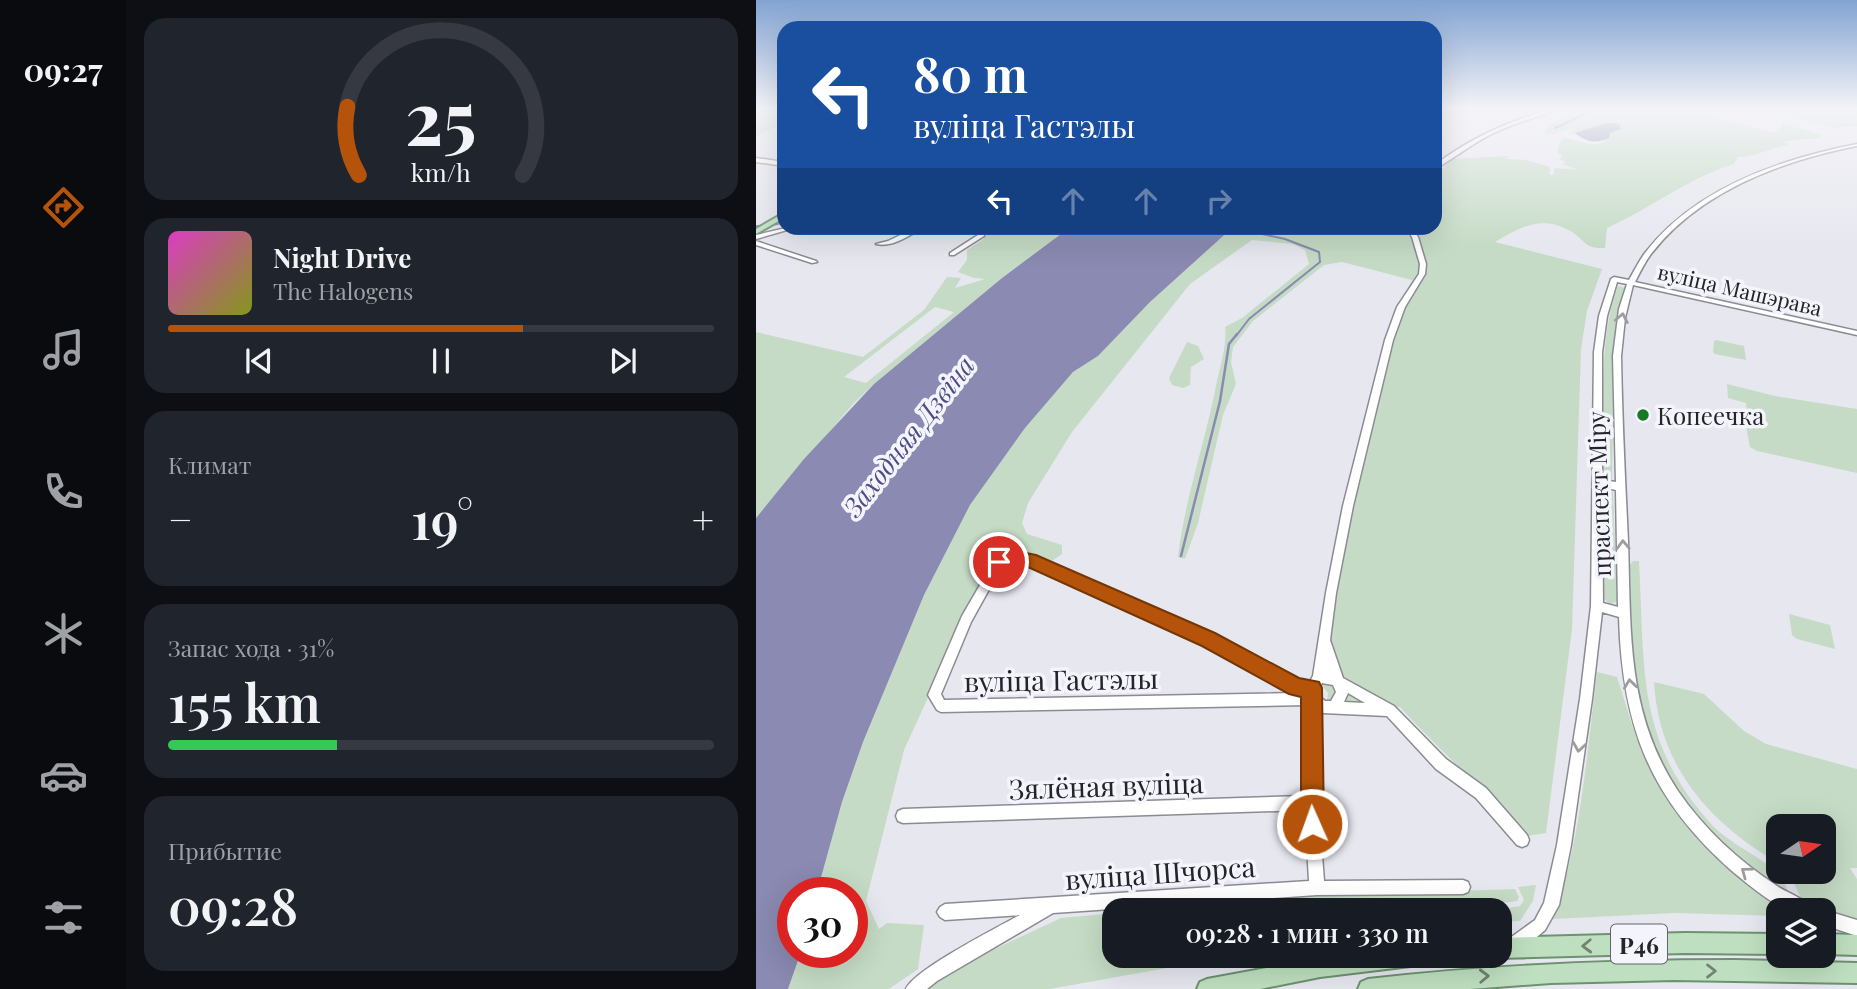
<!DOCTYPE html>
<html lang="ru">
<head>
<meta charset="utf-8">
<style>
	:root { --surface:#171b24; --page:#20242c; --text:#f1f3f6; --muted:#9ea1a6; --line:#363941; --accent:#b45309 }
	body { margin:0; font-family:"Playfair Display",serif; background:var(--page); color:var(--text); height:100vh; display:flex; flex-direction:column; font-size:26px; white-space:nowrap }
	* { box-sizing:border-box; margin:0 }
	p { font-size:23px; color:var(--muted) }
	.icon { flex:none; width:38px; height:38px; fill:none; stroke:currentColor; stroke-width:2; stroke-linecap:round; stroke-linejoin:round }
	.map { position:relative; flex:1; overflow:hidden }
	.panel { display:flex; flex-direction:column; gap:18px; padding:18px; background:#0d0f14; width:630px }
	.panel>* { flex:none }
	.hud { position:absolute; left:21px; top:21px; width:665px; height:214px; border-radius:21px; box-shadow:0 7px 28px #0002; background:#1a4fa0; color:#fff; overflow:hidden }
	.needle { width:46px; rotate:77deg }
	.tools { position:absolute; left:1010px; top:814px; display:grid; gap:14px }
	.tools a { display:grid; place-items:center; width:70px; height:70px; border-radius:14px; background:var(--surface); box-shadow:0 7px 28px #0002; font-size:35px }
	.speed { position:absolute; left:21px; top:877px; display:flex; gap:14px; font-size:35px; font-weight:700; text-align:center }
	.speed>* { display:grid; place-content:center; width:91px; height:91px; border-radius:50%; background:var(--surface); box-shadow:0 7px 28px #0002; line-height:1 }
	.speed .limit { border:10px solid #d22; background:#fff; color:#111 }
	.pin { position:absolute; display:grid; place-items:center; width:60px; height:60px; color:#fff; margin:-30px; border:4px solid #fff; border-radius:50%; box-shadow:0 2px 7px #0007 }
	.me { position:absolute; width:77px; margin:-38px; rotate:358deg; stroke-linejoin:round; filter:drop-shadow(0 0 5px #0008) }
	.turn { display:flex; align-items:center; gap:24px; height:147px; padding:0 21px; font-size:32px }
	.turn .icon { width:91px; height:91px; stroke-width:2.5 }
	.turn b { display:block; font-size:49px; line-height:60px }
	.lanes { display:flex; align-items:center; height:66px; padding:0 21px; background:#0003; justify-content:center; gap:35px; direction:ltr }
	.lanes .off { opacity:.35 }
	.big { font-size:52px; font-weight:600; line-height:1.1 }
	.panel .widget { flex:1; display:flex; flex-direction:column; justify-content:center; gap:10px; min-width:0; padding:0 24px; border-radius:21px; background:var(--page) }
	.panel .dial { align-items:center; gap:0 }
	.dial svg { height:182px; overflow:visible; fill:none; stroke:var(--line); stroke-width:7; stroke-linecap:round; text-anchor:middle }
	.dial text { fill:var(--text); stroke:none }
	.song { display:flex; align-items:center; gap:21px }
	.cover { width:84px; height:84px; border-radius:10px; background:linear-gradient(135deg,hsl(310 70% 55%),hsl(70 70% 35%)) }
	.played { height:7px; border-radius:4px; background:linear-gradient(90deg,var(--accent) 65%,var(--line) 65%) }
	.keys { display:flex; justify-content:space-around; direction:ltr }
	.heat { display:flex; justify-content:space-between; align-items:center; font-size:38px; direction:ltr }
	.charge { height:10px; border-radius:5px; background:linear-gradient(90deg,#34c759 31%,var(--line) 0) }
	.trip { position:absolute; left:346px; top:898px; width:410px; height:70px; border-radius:21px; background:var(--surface); box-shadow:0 7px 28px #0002; font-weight:600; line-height:70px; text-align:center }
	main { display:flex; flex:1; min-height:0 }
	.tab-bar { display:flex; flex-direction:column; width:126px; justify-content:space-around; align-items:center; background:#090b0e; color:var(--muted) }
	.tab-bar .icon { width:49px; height:49px }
	.tab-bar .selected { color:var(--accent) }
	.tab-bar b { font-size:32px; color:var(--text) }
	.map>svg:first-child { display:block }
	.green { fill:#c5dbc5; fill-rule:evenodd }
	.water { fill:#8a8ab2 }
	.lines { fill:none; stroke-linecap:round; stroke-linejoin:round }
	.stream-far1 { stroke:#8a8ab2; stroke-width:2 }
	.stream { stroke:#8a8ab2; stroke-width:2.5 }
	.minor-casing { stroke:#8b8b93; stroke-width:3 }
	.major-casing { stroke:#6d9270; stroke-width:4 }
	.minor { fill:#fff; fill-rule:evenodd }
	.major { fill:#bfe0c0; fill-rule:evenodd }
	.oneway { stroke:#9d9d9f }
	.oneway2 { stroke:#728274 }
	.route { fill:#b45309; stroke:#753606; stroke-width:2 }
	.poi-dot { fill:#187828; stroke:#f4f4fd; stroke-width:2.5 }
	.labels { text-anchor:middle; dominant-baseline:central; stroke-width:7; stroke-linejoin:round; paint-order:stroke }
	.far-street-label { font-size:21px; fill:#252529; stroke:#f4f4fd }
	.shield { fill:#f4f4fd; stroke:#636369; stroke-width:2 }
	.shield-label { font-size:23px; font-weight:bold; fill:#252529 }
	.poi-label { font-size:24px; fill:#252529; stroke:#f4f4fd; text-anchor:start }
	.street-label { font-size:24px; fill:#252529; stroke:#f4f4fd }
	.water-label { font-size:26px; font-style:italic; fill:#504d84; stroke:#f4f4fd }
	.near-street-label { font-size:28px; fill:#252529; stroke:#f4f4fd }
</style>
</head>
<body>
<main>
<nav class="tab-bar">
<b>09:27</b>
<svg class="icon selected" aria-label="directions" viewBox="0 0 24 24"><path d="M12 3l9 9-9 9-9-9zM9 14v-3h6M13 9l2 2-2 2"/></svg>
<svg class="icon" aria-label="music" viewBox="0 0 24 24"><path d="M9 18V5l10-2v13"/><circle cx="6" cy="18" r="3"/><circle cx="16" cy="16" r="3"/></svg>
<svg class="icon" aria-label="phone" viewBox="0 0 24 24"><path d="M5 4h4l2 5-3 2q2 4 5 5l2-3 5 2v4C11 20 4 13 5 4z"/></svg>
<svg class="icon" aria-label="climate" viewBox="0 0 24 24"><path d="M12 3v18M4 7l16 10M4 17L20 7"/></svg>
<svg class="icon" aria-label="car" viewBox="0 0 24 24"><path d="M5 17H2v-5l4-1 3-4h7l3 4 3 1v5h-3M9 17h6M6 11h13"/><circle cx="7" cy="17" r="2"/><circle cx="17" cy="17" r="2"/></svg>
<svg class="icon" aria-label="filters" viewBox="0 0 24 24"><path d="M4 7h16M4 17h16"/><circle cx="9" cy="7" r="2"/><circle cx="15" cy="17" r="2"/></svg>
</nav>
<section class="panel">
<div class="widget dial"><svg viewBox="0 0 100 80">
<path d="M14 69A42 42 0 1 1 86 69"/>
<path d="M14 69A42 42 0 0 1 9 39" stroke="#b45309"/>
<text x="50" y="56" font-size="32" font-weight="700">25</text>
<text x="50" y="72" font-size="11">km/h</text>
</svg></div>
<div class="widget">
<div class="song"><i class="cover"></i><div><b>Night Drive</b><p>The Halogens</p></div></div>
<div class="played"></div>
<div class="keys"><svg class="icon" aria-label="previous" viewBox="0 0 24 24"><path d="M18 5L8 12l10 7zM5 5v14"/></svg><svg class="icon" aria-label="pause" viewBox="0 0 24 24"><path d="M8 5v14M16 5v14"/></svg><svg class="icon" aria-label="next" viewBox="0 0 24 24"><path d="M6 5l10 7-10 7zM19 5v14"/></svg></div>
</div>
<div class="widget"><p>Климат</p>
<div class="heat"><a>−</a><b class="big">19°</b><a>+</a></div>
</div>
<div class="widget"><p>Запас хода · 31%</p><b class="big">155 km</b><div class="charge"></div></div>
<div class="widget"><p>Прибытие</p><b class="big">09:28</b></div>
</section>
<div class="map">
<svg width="1101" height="989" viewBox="0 0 1101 989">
	<rect width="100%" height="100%" fill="#e7e7f0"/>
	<path class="green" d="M0,109L28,112V122L0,137Z
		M825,109H949L944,114L1014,132H1020L1027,126L1025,123L1064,134V138L1027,141L1032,145C1014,148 1000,157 982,157L978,164C932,178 894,209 851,228L849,248C828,249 830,241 816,232C786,214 765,227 739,242L846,269L831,311L825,349L816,629L790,833L771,836C730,791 685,752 644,707L571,701L572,693L557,675L588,502L643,306L656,280L586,262L568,265L497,321L477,347L475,362L480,384L467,415L442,523L429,559L422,557C429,497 450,440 461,381C465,363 471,345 469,327L486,318L553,264L549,250L536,244L496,240L434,284L316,432L272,503L266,523L271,534L306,545V554L296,561L276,554L245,557L224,584L148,750L110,901L123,929L131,923L168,925L162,969L133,989H32L45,952H96V892H61L86,802L107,742L168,595L214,505L269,428L317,372L342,356L394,302L476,228H679V171L683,172L696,159L753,156L750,159L769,160L794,167V175H797L799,168L823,170L806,164L810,162L804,159L806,155L802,153V147L806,139C819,137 833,147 843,144C846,143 849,140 853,138L850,123L821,134L813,133L820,128C808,128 804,137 788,133L794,124Z
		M1010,109H1101V126L1080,128L1036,117L1017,116Z
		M238,228H313L246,278L118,384L97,404L0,518V332L107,357L168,310L191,277L205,278L199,288L229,279L218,278L202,272L211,260V250L228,239V234L239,230ZM179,307L198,312L110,383L88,377Z
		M862,286L869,288C855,333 856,377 857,424L847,422C847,375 846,331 862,286Z
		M960,340L988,346L990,360L959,354L957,352L958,341Z
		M431,342L442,346L448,359L435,367L434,385L427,388L416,385L413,378Z
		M971,384L1019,396L1101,409V473L1001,451L994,447L990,426H992L990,403L972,398Z
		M847,426L857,428L856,481L847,477Z
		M853,488L857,492L861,602L854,604L848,599L847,489Z
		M877,561H883C889,668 879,741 957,826C976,845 1002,855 1022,873C1028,878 1031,889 1034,896C954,840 892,778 879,677C874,640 876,602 874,565Z
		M1033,614L1074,625L1079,649L1041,639L1036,635Z
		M841,672L861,677L877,728L893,766L915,803L947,843L1033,910H1022V916L919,913L797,919C825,841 831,754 841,672Z
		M898,682L948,694L988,731L1010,744L1101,769V868H1094L1101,879V921L1079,916L1047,903L1033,872H1068V826H1022V863C952,822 903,766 898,682Z
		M780,885L777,901L764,921L744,922L742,910L764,906L768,900L762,887Z
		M759,889L763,897L761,901L734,905L731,910H391L561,896Z
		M359,913V956H478L294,989H166L181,976L305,918Z"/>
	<path class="water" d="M850,123L863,124L865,129L854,133L853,138C839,144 830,142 819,133Z
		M313,228H476L394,302L342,356L317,372L269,428L214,505L168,595L107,742L86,802L61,892H37V952H45L32,989H0V518L48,459L118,384L246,278Z"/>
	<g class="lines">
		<path class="stream-far1" d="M799,128L840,109
			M15,225L28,223
			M0,226H5
			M288,228L305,233
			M479,228L529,239L563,252L564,262L493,319L480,336"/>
		<path class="stream" d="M425,556L464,401L473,344L481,334"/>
		<g class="minor-casing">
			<path id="minor" d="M795,109H801C782,118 760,122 740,132C718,142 700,157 679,169V165C714,138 753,121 795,109Z
				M1101,144V146C1025,161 944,191 895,254C889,262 884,272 879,282L1101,331V335L877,285L869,318L865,356C866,418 869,479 872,541C875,631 870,713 922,791C948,829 983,861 1021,886C1031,893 1050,898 1055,910C1048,910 1040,911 1033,910C1019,907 988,881 976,871C893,798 866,725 863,617L846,612L836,699L815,845L803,905L789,930L766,950L760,952L754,950L752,944L754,938L779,920L788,903L801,845L824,699L835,606L838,352L843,316L855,279L858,277L873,280C878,271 883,261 889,253C939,188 1024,159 1101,144ZM861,282L871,284L863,309L857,356L860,482L846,480V352L851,316ZM846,487L860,490L862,607L847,603Z
				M0,158L28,162V166L0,162Z
				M30,228H38L0,239V235Z
				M159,228H166C153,236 135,248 120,244L132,241Z
				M210,228H218L227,231L228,236L198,255H194V253L222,235V233Z
				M635,228H646L657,230L662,237L670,264L669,274L649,307L637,340L597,506L580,593L574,640L587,678L638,706L690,759L730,788L771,835L773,840L771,845L766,847L761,845L720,798L680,769L631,716L567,713L562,711V803L568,881L707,880L712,882L714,887L712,892L707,894L561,895L297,913L181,981L171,989H150C158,970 242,927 264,915L189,920L184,917L181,912L184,907L189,904L553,881L549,810L147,823L142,821L140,816L142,811L147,809L548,796L550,705L185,712L181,710L172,695L206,616L239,559L260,554L278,557L457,635L543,681L553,683L557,676L570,593L587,506L629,340L641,307L663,274L664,264L656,237L653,232ZM260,562L273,564L449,643L542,693L188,700L185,694L215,622L246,566ZM566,683L577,685L580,692L575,701H569L562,695V690ZM592,693L609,703L588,702Z
				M0,241L60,261L61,262L56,263L0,245Z
				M1068,910L1101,920V936L1068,925Z"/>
		</g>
		<g class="major-casing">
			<path id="major" d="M28,213V218L0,234V229Z
				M929,933L1022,934V954L929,953L744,958L738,956H744V938Z
				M1068,934L1101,935V955L1068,954Z
				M575,956H665L662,963L655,966L564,977L504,989H441L444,982L451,979Z
				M979,960L1101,963V983L918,980L795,983L714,989H602L605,982L612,979C734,965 856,960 979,960Z"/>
		</g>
		<use href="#minor" class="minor"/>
		<use href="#major" class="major"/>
	</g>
	<defs><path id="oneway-chevron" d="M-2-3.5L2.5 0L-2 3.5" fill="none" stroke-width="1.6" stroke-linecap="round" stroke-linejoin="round" transform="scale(1.75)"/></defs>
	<g class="oneway">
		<use href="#oneway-chevron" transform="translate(866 318) rotate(-79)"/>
		<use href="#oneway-chevron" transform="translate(867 545) rotate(-92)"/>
		<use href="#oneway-chevron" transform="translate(874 684) rotate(-97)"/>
		<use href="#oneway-chevron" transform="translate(823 747) rotate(99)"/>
		<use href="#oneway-chevron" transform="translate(990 872) rotate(-143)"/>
	</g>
	<g class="oneway2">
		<use href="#oneway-chevron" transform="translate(831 946) rotate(178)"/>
		<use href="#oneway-chevron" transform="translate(955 971)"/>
		<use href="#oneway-chevron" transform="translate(728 976) rotate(-2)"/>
	</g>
	<linearGradient id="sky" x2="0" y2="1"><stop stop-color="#82a3d2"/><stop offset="0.44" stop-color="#f4f4f8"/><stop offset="1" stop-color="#f4f4f8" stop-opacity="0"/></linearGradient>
	<rect width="1101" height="247" fill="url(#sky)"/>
	<path class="route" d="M260,551L280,555L459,633L543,678L563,682L566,688L568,824L565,832L556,836L548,832L545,824V697L533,694L446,646L272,567H237L234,562L237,557Z"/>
	<circle class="poi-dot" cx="887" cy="415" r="7"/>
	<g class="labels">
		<g class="far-street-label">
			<text transform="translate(984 289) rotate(13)">вуліца Машэрава</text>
		</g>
		<rect class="shield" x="855" y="924.5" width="56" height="39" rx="5"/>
		<g class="shield-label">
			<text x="883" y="944">Р46</text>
		</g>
		<g class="poi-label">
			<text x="901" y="415">Копеечка</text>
		</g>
		<g class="street-label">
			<text transform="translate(842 494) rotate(-92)">праспект Міру</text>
		</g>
		<g class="water-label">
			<text transform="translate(152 436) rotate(-52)">Заходняя Дзвіна</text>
		</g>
		<g class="near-street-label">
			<text transform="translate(305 679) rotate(-1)">вуліца Гастэлы</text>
			<text transform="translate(350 785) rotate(-2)">Зялёная вуліца</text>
			<text transform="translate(404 872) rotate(-4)">вуліца Шчорса</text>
		</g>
	</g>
</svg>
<div class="tools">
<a><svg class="needle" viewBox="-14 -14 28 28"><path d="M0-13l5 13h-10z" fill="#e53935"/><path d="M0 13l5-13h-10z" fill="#9ea1a6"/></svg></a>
<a><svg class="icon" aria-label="layers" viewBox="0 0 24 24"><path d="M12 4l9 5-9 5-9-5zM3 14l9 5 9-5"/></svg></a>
</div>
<div class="speed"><div class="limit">30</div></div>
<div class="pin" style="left:243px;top:562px;background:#d93025"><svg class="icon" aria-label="arrive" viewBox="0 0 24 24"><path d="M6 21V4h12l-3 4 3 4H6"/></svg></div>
<svg class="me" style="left:556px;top:824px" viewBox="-20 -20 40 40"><circle r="17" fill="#b45309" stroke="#fff" stroke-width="3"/><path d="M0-11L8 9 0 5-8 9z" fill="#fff"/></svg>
<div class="trip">09:28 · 1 мин · 330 m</div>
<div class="hud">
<div class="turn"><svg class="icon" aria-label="left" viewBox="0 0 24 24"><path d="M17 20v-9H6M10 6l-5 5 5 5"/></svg><div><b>80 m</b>вуліца Гастэлы</div></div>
<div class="lanes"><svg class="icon" aria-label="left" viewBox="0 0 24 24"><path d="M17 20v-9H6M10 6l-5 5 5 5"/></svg><svg class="icon off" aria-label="ahead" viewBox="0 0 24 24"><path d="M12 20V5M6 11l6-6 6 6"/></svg><svg class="icon off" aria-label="ahead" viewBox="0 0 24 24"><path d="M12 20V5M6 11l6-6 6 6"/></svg><svg class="icon off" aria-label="right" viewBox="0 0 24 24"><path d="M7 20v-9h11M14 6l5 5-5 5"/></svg></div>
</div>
</div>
</main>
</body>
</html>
